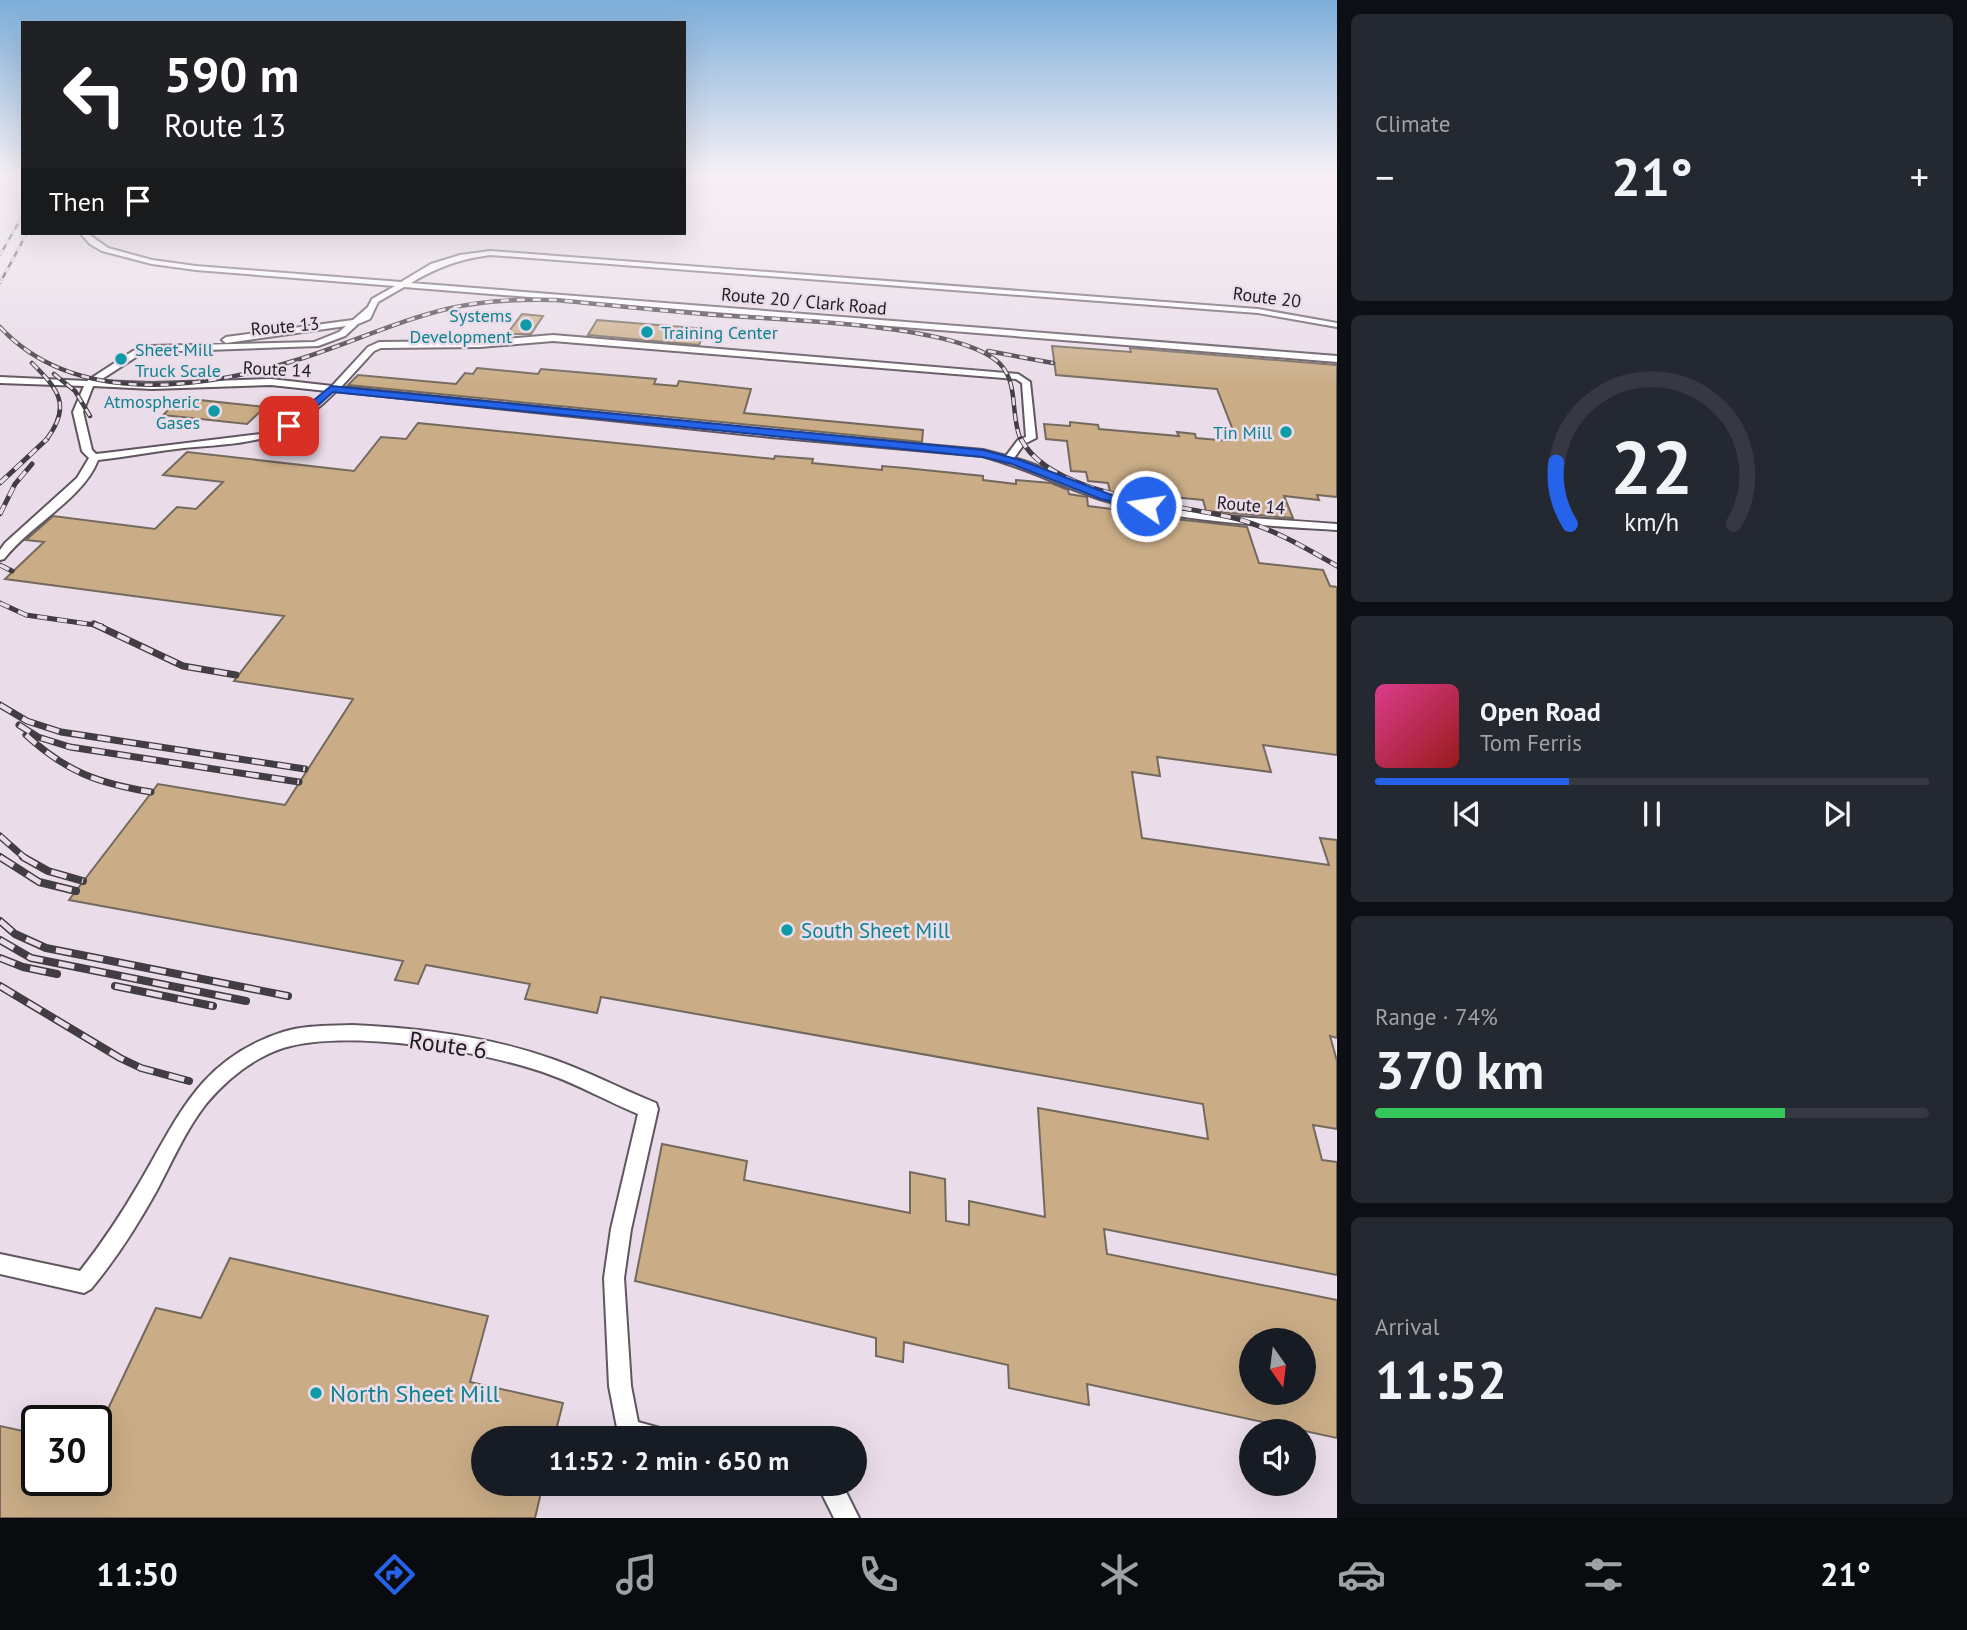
<!DOCTYPE html>
<html lang="en">
<head>
<meta charset="utf-8">
<style>
	:root { --surface:#171b24; --page:#242831; --text:#f1f3f6; --muted:#9ea1a6; --line:#363941; --accent:#2563eb }
	body { margin:0; font-family:"PT Sans",sans-serif; background:var(--page); color:var(--text); height:100vh; display:flex; flex-direction:column; font-size:26px; white-space:nowrap }
	* { box-sizing:border-box; margin:0 }
	p { font-size:23px; color:var(--muted) }
	.icon { flex:none; width:38px; height:38px; fill:none; stroke:currentColor; stroke-width:2; stroke-linecap:round; stroke-linejoin:round }
	.map { position:relative; flex:1; overflow:hidden }
	.side { display:flex; flex-direction:column; gap:14px; padding:14px; background:#0d0f14; width:630px }
	.side>* { flex:none }
	.top-card { position:absolute; left:21px; top:21px; width:665px; height:214px; border-radius:0px; box-shadow:0 7px 28px #0002; background:#202124; color:#fff; overflow:hidden }
	.needle { width:46px; rotate:166deg }
	.fabs { position:absolute; left:1239px; top:1328px; display:grid; gap:14px }
	.fabs a { display:grid; place-items:center; width:77px; height:77px; border-radius:50%; background:var(--surface); box-shadow:0 7px 28px #0002; font-size:35px }
	.speed { position:absolute; left:21px; top:1405px; display:flex; gap:14px; font-size:35px; font-weight:700; text-align:center }
	.speed>* { display:grid; place-content:center; width:91px; height:91px; border-radius:50%; background:var(--surface); box-shadow:0 7px 28px #0002; line-height:1 }
	.speed .limit { border:4px solid #111; border-radius:10px; background:#fff; color:#111 }
	.pin { position:absolute; display:grid; place-items:center; width:60px; height:60px; color:#fff; margin:-30px; border-radius:14px; box-shadow:0 4px 10px #0006 }
	.me { position:absolute; width:77px; margin:-38px; rotate:283deg; stroke-linejoin:round; filter:drop-shadow(0 0 5px #0008) }
	.turn { display:flex; align-items:center; gap:24px; height:147px; padding:0 28px; font-size:32px }
	.turn .icon { width:91px; height:91px; stroke-width:2.5 }
	.turn b { display:block; font-size:49px; line-height:60px }
	.then { display:flex; align-items:center; height:66px; padding:0 28px; background:#0003; gap:14px; font-size:26px }
	.big { font-size:52px; font-weight:700; line-height:1.1 }
	.side .card { flex:1; display:flex; flex-direction:column; justify-content:center; gap:10px; min-width:0; padding:0 24px; border-radius:10px; background:var(--page) }
	.side .dial { align-items:center; gap:0 }
	.dial svg { height:182px; overflow:visible; fill:none; stroke:var(--line); stroke-width:7; stroke-linecap:round; text-anchor:middle }
	.dial text { fill:var(--text); stroke:none }
	.song { display:flex; align-items:center; gap:21px }
	.cover { width:84px; height:84px; border-radius:10px; background:linear-gradient(135deg,hsl(330 70% 55%),hsl(0 70% 35%)) }
	.played { height:7px; border-radius:4px; background:linear-gradient(90deg,var(--accent) 35%,var(--line) 35%) }
	.keys { display:flex; justify-content:space-around; direction:ltr }
	.heat { display:flex; justify-content:space-between; align-items:center; font-size:38px; direction:ltr }
	.charge { height:10px; border-radius:5px; background:linear-gradient(90deg,#34c759 74%,var(--line) 0) }
	.trip { position:absolute; left:471px; top:1426px; width:396px; height:70px; border-radius:35px; background:var(--surface); box-shadow:0 7px 28px #0002; font-weight:700; line-height:70px; text-align:center }
	.tabs { display:flex; height:112px; justify-content:space-around; align-items:center; background:#090b0e; color:var(--muted) }
	.tabs .icon { width:49px; height:49px }
	.tabs .selected { color:var(--accent) }
	.tabs b { font-size:32px; color:var(--text) }
	main { display:flex; flex:1; min-height:0 }
	.map>svg:first-child { display:block }
	.building { fill:#caad87; stroke:#73695d; stroke-width:2; fill-rule:evenodd }
	.lines { fill:none; stroke-linecap:round; stroke-linejoin:round }
	.minor-casing { stroke:#615660; stroke-width:4 }
	.minor { fill:#fff; fill-rule:evenodd }
	.rail-far4-casing { stroke:#423d42; stroke-width:2.5 }
	.rail-far3-casing { stroke:#423d42; stroke-width:4.5 }
	.rail-far2-casing { stroke:#423d42; stroke-width:5 }
	.rail-far1-casing { stroke:#423d42; stroke-width:7 }
	.rail-casing { stroke:#423d42; stroke-width:8 }
	.rail-far4 { stroke:#eadde9; stroke-width:2; stroke-dasharray:6; stroke-linecap:butt }
	.rail-far3 { stroke:#eadde9; stroke-width:2.5; stroke-dasharray:8; stroke-linecap:butt }
	.rail-far2 { stroke:#eadde9; stroke-width:3.5; stroke-dasharray:10; stroke-linecap:butt }
	.rail-far1 { stroke:#eadde9; stroke-width:4.5; stroke-dasharray:13; stroke-linecap:butt }
	.rail { stroke:#eadde9; stroke-width:5; stroke-dasharray:16; stroke-linecap:butt }
	.route { fill:#2563eb; stroke:#184099; stroke-width:2 }
	.culture-dot { fill:#0f9aa8; stroke:#eadde9; stroke-width:2.5 }
	.labels { text-anchor:middle; dominant-baseline:central; stroke-width:5; stroke-linejoin:round; paint-order:stroke }
	.far-street-label { font-size:18px; fill:#1f1b1f; stroke:#eadde9 }
	.far-culture-label { font-size:18px; fill:#0d838f; stroke:#eadde9; text-anchor:end }
	.culture-label { font-size:21px; fill:#0d838f; stroke:#eadde9; text-anchor:start }
	.near-street-label { font-size:24px; fill:#1f1b1f; stroke:#eadde9 }
	.near-culture-label { font-size:24px; fill:#0d838f; stroke:#eadde9; text-anchor:start }
</style>
</head>
<body>
<main>
<div class="map">
<svg width="1337" height="1518" viewBox="0 0 1337 1518">
	<rect width="100%" height="100%" fill="#eadde9"/>
	<path class="building" d="M522,314L543,316L531,334H507Z
		M597,320L706,329L699,345L588,335Z
		M1052,346L1131,352L1130,348L1337,365V497L1317,495L1319,500L1284,496L1293,518L1206,511L1203,500L1161,496L1163,505L1110,492L1108,483L1088,481L1086,472L1071,471L1067,441L1046,439L1044,424L1070,426V422L1098,425L1099,429L1179,436L1177,432L1195,434L1196,438L1229,441L1228,437L1236,438L1217,389L1056,375Z
		M477,368L538,374L541,369L656,379L654,384L677,386L679,381L751,389L744,413L923,430L922,442L348,385L358,375L456,384L465,373L473,374Z
		M181,398L265,407L247,424L163,415Z
		M418,423L774,459L775,456L813,459L812,463L882,470V466L905,468L983,476V480L1016,484V480L1051,483L1068,490L1069,494L1087,497L1088,506L1112,509L1111,505L1166,518L1247,527L1259,563L1323,570L1330,586L1337,587V755L1263,745L1271,772L1157,757L1160,776L1132,772L1142,838L1329,865L1320,838L1337,840V1038L1330,1036L1337,1061V1129L1313,1125L1322,1160L1337,1162V1275L1104,1229L1107,1254L1337,1300V1438L1087,1384L1089,1405L1009,1388L1008,1365L904,1342L903,1362L876,1356V1338L635,1281L662,1144L747,1161L744,1180L910,1213V1172L945,1179L946,1221L969,1225V1201L1045,1217L1038,1108L1208,1139L1203,1104L601,997L597,1013L525,999L530,984L426,965L418,984L395,980L403,961L69,900L158,784L285,805L353,699L234,681L284,616L5,579L44,542L26,540L53,516L155,529L177,507L196,509L223,482L163,475L187,452L354,471L381,437L406,439ZM1251,1340H1304V1393H1251Z
		M230,1258L488,1316L470,1382L563,1403L554,1438H483V1484H543L535,1518H0V1426L37,1434V1480H96V1434L156,1308L201,1318Z"/>
	<g class="lines">
		<g class="minor-casing">
			<path id="minor" d="M80,233H87L108,248L152,260L196,266L401,282L431,264L460,255L490,251L1258,309L1337,323V327L1258,313L490,255C460,259 437,267 411,283L1337,356V362L404,287L378,302L370,319L358,324L345,336L318,346L150,352L139,355L99,381L152,383L271,379L332,386L368,347L379,342L480,341L553,335L1018,374L1030,382L1036,438L1024,444L1014,458C1047,467 1077,485 1109,495C1183,517 1261,518 1337,524V530C1259,525 1179,522 1103,500C1062,487 1024,467 982,456L771,437L336,391C284,444 253,442 184,448C155,451 127,457 98,460C83,499 30,525 4,559L0,560V550L5,543L77,478L89,458L82,451L73,412L84,386L0,383V377L87,381L133,351L149,346L314,342L339,332L346,326L226,343L222,340L226,337L353,320L368,307L372,299L395,286L196,270L152,264L102,251L90,244ZM553,341L1016,379L1022,383L1026,437L1018,440L1006,456L983,450L771,431L341,387L374,351L381,348L480,347ZM271,385L327,391L297,417L261,434L105,453L96,454L92,450L83,412L93,386L152,389Z
				M352,1025C419,1028 488,1036 552,1059C587,1071 621,1089 656,1103L658,1109L631,1229L624,1278L631,1386L638,1422L667,1430L670,1438H619L609,1386L604,1278L611,1229L638,1114C609,1102 581,1086 551,1075C487,1051 348,1028 283,1048C253,1058 226,1080 206,1104C185,1131 172,1162 156,1192C137,1226 116,1259 91,1289L84,1293L0,1274V1254L80,1271C102,1243 122,1213 140,1182C179,1115 201,1058 283,1032C305,1025 329,1026 352,1025Z
				M817,1484H842L859,1518H834Z"/>
		</g>
		<use href="#minor" class="minor"/>
		<g class="rail-far4-casing">
			<path id="rail-far4" d="M0,255L23,215
				M0,283L27,233"/>
		</g>
		<g class="rail-far3-casing">
			<path id="rail-far3" d="M0,327C75,408 205,389 300,359C351,343 399,320 451,308C486,300 521,299 556,300C609,305 662,311 716,315C776,320 963,323 1001,365C1019,385 1010,417 1021,440
				M988,351L1053,363
				M32,363C59,390 72,406 46,440
				M54,374L75,391L90,416"/>
		</g>
		<g class="rail-far2-casing">
			<path id="rail-far2" d="M1021,439C1052,499 1181,503 1241,520C1275,530 1306,548 1337,566
				M0,483L47,439
				M0,514L15,484L32,464
				M0,565L12,571
				M0,603L26,615L102,626"/>
		</g>
		<g class="rail-far1-casing">
			<path id="rail-far1" d="M94,624L183,666L236,675
				M0,705L27,721L61,732L305,769
				M19,725L38,737L70,747L299,782
				M26,735C67,772 97,783 151,792
				M0,836L26,859
				M0,857L3,859"/>
		</g>
		<g class="rail-casing">
			<path id="rail" d="M0,857L39,882L76,891
				M23,857L48,871L83,881
				M0,921L15,934L46,948L288,996
				M0,940L31,958L246,1001
				M0,958L23,967L57,974
				M0,986L120,1058L141,1068L189,1081
				M115,986L213,1006"/>
		</g>
		<use href="#rail-far4" class="rail-far4"/>
		<use href="#rail-far3" class="rail-far3"/>
		<use href="#rail-far2" class="rail-far2"/>
		<use href="#rail-far1" class="rail-far1"/>
		<use href="#rail" class="rail"/>
	</g>
	<linearGradient id="sky" x2="0" y2="1"><stop stop-color="#7daeda"/><stop offset="0.45" stop-color="#f6f0f5"/><stop offset="1" stop-color="#f6f0f5" stop-opacity="0"/></linearGradient>
	<rect width="1337" height="387" fill="url(#sky)"/>
	<path class="route" d="M331,386L983,450L1020,460L1109,494L1152,506L1146,510L1101,499L1012,464L983,457L333,392L292,429H285V424Z"/>
	<g class="culture-dot">
		<circle cx="526" cy="325" r="7"/>
		<circle cx="647" cy="332" r="7"/>
		<circle cx="121" cy="359" r="7"/>
		<circle cx="214" cy="411" r="7"/>
		<circle cx="1286" cy="432" r="7"/>
		<circle cx="787" cy="930" r="7"/>
		<circle cx="316" cy="1393" r="7"/>
	</g>
	<g class="labels">
		<g class="far-street-label">
			<text transform="translate(1267 297) rotate(7)">Route 20</text>
			<text transform="translate(804 301) rotate(5)">Route 20 / Clark Road</text>
			<text transform="translate(285 326) rotate(-5)">Route 13</text>
			<text transform="translate(277 369) rotate(3)">Route 14</text>
			<text transform="translate(1251 505) rotate(5)">Route 14</text>
		</g>
		<g class="far-culture-label">
			<text x="512" y="315">Systems<tspan x="512" dy="21">Development</tspan></text>
			<text x="661" y="332" text-anchor="start">Training Center</text>
			<text x="135" y="349" text-anchor="start">Sheet Mill<tspan x="135" dy="21">Truck Scale</tspan></text>
			<text x="200" y="401">Atmospheric<tspan x="200" dy="21">Gases</tspan></text>
			<text x="1272" y="432">Tin Mill</text>
		</g>
		<g class="culture-label">
			<text x="801" y="930">South Sheet Mill</text>
		</g>
		<g class="near-street-label">
			<text transform="translate(448 1045) rotate(8)">Route 6</text>
		</g>
		<g class="near-culture-label">
			<text x="330" y="1393">North Sheet Mill</text>
		</g>
	</g>
</svg>
<div class="fabs">
<a><svg class="needle" viewBox="-14 -14 28 28"><path d="M0-13l5 13h-10z" fill="#e53935"/><path d="M0 13l5-13h-10z" fill="#9ea1a6"/></svg></a>
<a><svg class="icon" aria-label="sound" viewBox="0 0 24 24"><path d="M4 9h4l5-4v14l-5-4H4zM17 9q2 3 0 6"/></svg></a>
</div>
<div class="speed"><div class="limit">30</div></div>
<div class="pin" style="left:289px;top:426px;background:#d93025"><svg class="icon" aria-label="arrive" viewBox="0 0 24 24"><path d="M6 21V4h12l-3 4 3 4H6"/></svg></div>
<svg class="me" style="left:1146px;top:506px" viewBox="-20 -20 40 40"><circle r="17" fill="#2563eb" stroke="#fff" stroke-width="3"/><path d="M0-11L8 9 0 5-8 9z" fill="#fff"/></svg>
<div class="trip">11:52 · 2 min · 650 m</div>
<div class="top-card">
<div class="turn"><svg class="icon" aria-label="left" viewBox="0 0 24 24"><path d="M17 20v-9H6M10 6l-5 5 5 5"/></svg><div><b>590 m</b>Route 13</div></div>
<div class="then">Then<svg class="icon" aria-label="arrive" viewBox="0 0 24 24"><path d="M6 21V4h12l-3 4 3 4H6"/></svg></div>
</div>
</div>
<section class="side">
<div class="card"><p>Climate</p>
<div class="heat"><a>−</a><b class="big">21°</b><a>+</a></div>
</div>
<div class="card dial"><svg viewBox="0 0 100 80">
<path d="M14 69A42 42 0 1 1 86 69"/>
<path d="M14 69A42 42 0 0 1 8 42" stroke="#2563eb"/>
<text x="50" y="56" font-size="32" font-weight="700">22</text>
<text x="50" y="72" font-size="11">km/h</text>
</svg></div>
<div class="card">
<div class="song"><i class="cover"></i><div><b>Open Road</b><p>Tom Ferris</p></div></div>
<div class="played"></div>
<div class="keys"><svg class="icon" aria-label="previous" viewBox="0 0 24 24"><path d="M18 5L8 12l10 7zM5 5v14"/></svg><svg class="icon" aria-label="pause" viewBox="0 0 24 24"><path d="M8 5v14M16 5v14"/></svg><svg class="icon" aria-label="next" viewBox="0 0 24 24"><path d="M6 5l10 7-10 7zM19 5v14"/></svg></div>
</div>
<div class="card"><p>Range · 74%</p><b class="big">370 km</b><div class="charge"></div></div>
<div class="card"><p>Arrival</p><b class="big">11:52</b></div>
</section>
</main>
<nav class="tabs">
<b>11:50</b>
<svg class="icon selected" aria-label="directions" viewBox="0 0 24 24"><path d="M12 3l9 9-9 9-9-9zM9 14v-3h6M13 9l2 2-2 2"/></svg>
<svg class="icon" aria-label="music" viewBox="0 0 24 24"><path d="M9 18V5l10-2v13"/><circle cx="6" cy="18" r="3"/><circle cx="16" cy="16" r="3"/></svg>
<svg class="icon" aria-label="phone" viewBox="0 0 24 24"><path d="M5 4h4l2 5-3 2q2 4 5 5l2-3 5 2v4C11 20 4 13 5 4z"/></svg>
<svg class="icon" aria-label="climate" viewBox="0 0 24 24"><path d="M12 3v18M4 7l16 10M4 17L20 7"/></svg>
<svg class="icon" aria-label="car" viewBox="0 0 24 24"><path d="M5 17H2v-5l4-1 3-4h7l3 4 3 1v5h-3M9 17h6M6 11h13"/><circle cx="7" cy="17" r="2"/><circle cx="17" cy="17" r="2"/></svg>
<svg class="icon" aria-label="filters" viewBox="0 0 24 24"><path d="M4 7h16M4 17h16"/><circle cx="9" cy="7" r="2"/><circle cx="15" cy="17" r="2"/></svg>
<b>21°</b>
</nav>
</body>
</html>
